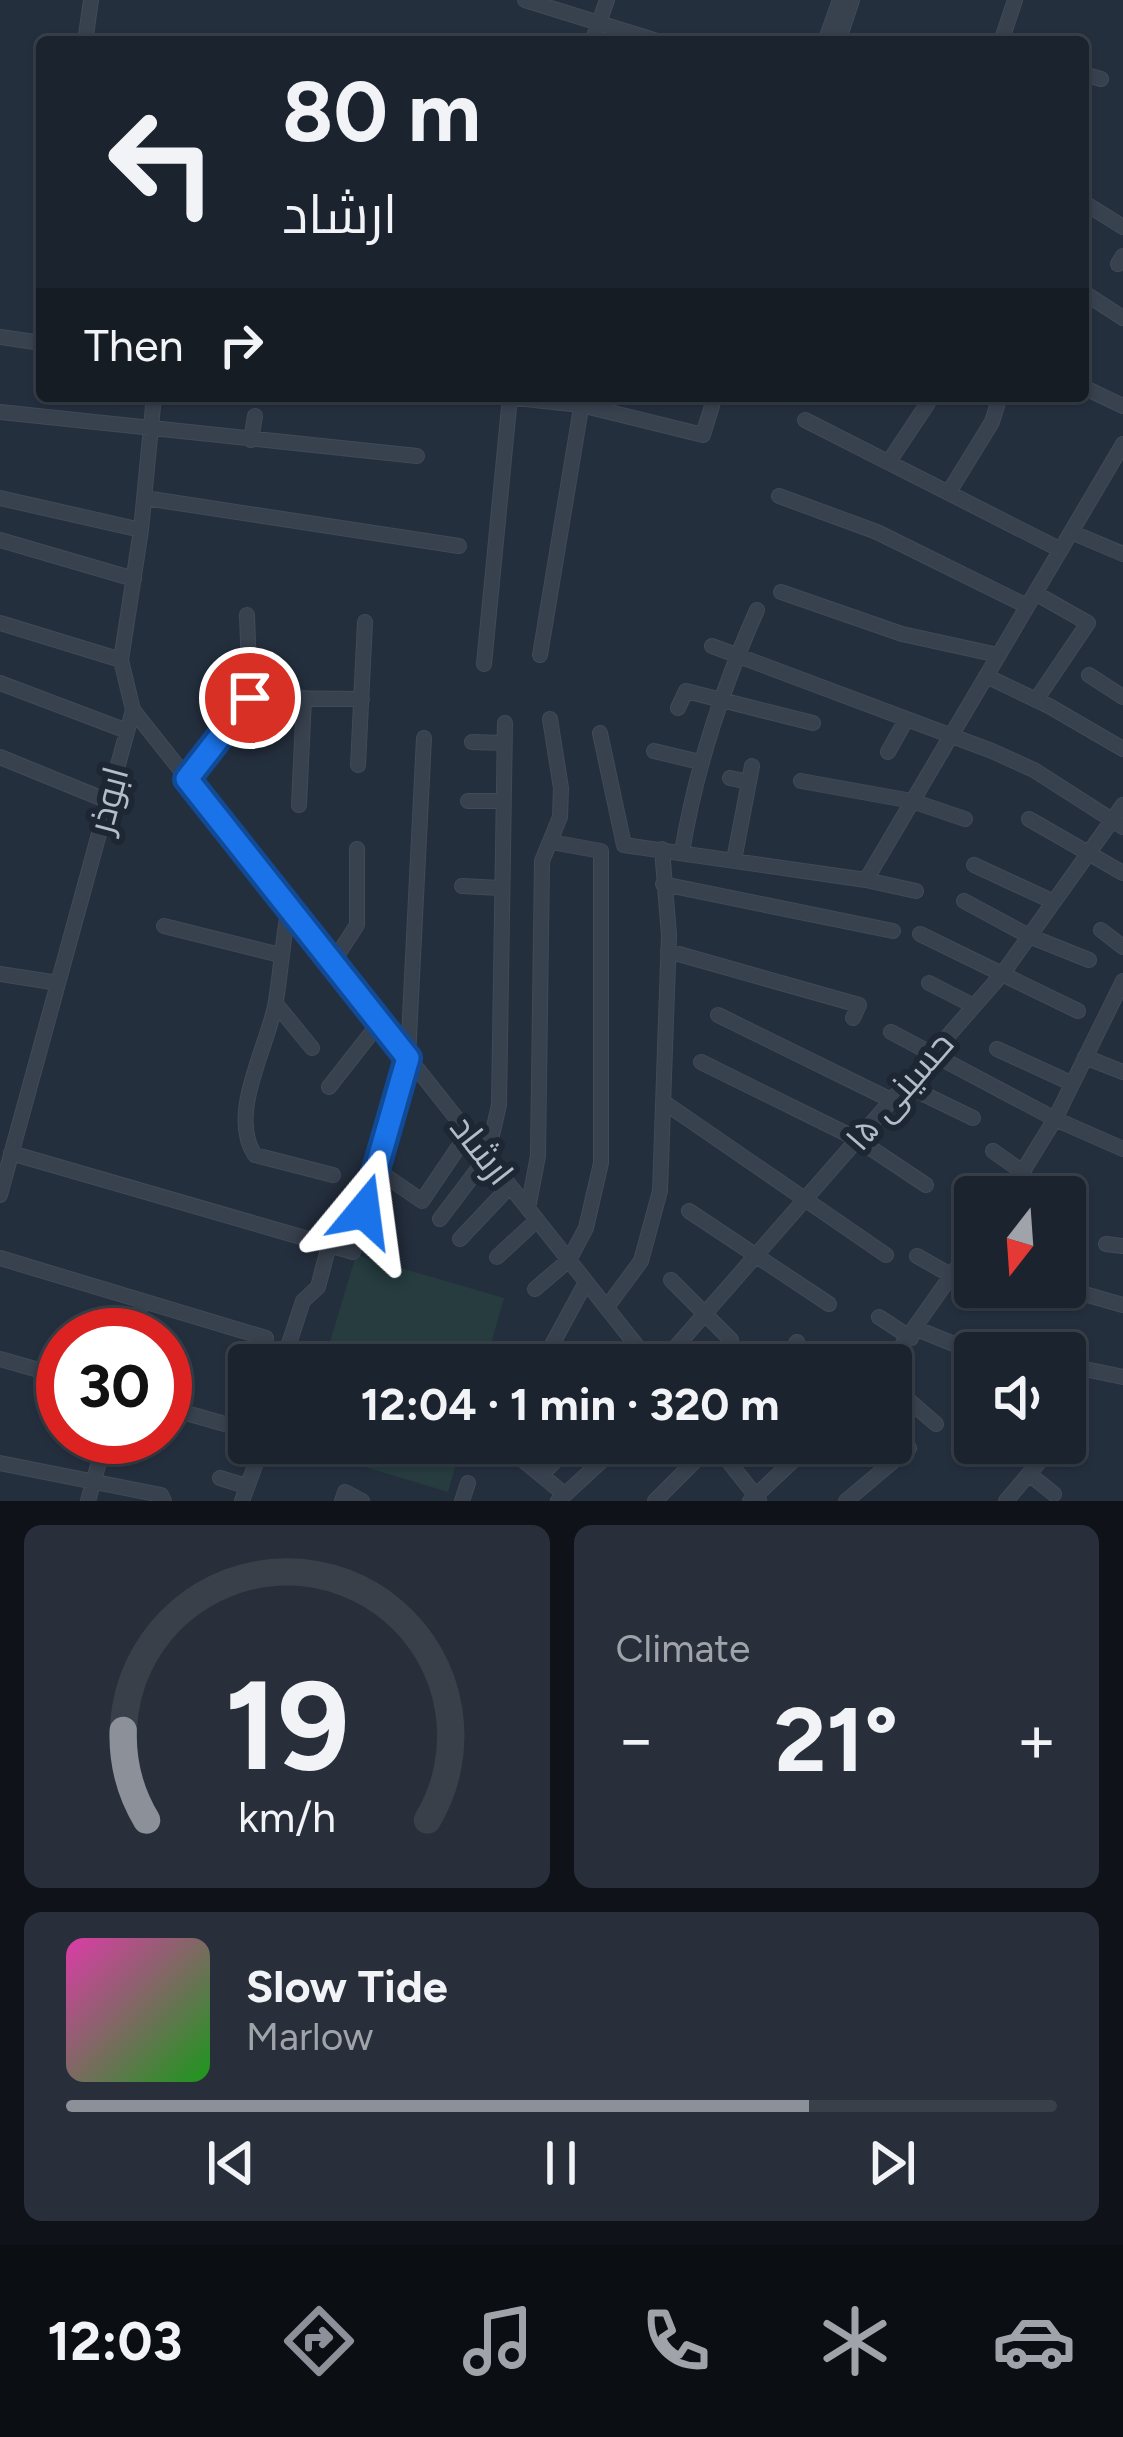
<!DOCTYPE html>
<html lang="en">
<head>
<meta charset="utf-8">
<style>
	:root { --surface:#1b232e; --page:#282f3a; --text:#f1f3f6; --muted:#a0a4aa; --line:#39404a; --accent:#8c9099 }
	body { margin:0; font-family:Figtree,Cairo,sans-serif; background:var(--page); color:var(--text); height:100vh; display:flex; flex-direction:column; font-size:45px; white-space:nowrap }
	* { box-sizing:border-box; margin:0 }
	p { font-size:39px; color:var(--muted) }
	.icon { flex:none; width:66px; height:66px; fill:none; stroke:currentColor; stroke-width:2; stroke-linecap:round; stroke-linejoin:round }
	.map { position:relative; height:1501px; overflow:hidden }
	.details { display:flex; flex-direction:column; gap:24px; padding:24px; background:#0f1319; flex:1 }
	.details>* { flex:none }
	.guide { position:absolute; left:36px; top:36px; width:1053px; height:366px; border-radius:12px; box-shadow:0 3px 9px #0004,0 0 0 3px var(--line); background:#1b232e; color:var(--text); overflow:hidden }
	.needle { width:78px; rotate:197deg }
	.controls { position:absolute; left:954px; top:1176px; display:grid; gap:24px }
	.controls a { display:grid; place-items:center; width:132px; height:132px; border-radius:12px; background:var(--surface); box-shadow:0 3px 9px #0004,0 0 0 3px var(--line); font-size:60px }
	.speed { position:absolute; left:36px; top:1308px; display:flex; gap:24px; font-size:60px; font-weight:700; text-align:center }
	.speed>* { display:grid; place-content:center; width:156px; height:156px; border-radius:50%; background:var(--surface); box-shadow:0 3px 9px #0004,0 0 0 3px var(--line); line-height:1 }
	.speed .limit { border:18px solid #d22; background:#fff; color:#111 }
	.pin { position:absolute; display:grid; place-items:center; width:102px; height:102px; color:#fff; margin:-51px; border:6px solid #fff; border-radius:50%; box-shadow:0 3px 12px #0007 }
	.me { position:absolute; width:132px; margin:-66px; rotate:16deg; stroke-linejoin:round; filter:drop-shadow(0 0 9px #0008) }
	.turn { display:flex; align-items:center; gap:42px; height:252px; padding:0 48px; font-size:54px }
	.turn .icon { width:156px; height:156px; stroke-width:2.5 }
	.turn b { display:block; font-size:84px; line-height:102px }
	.then { display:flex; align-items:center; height:114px; padding:0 48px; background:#0003; gap:24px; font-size:45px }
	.big { font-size:90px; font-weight:700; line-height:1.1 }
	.details .widget { flex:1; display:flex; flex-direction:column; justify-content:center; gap:18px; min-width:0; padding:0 42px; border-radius:18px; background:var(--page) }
	.details .dial { align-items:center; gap:0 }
	.dial svg { height:312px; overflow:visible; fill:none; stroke:var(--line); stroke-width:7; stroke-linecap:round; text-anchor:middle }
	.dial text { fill:var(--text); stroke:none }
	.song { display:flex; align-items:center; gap:36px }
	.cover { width:144px; height:144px; border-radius:18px; background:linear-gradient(135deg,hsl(320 70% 55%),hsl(120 70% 35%)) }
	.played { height:12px; border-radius:6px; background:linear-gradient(90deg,var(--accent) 75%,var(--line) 75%) }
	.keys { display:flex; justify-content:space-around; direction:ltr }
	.heat { display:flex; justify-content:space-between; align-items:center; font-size:66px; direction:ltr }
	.details .tiles { flex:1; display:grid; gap:24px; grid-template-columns:1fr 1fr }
	.widget:last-child { grid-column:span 2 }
	.trip { position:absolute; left:228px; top:1344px; width:684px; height:120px; border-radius:12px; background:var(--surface); box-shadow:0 3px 9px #0004,0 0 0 3px var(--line); font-weight:700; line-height:120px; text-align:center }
	.tab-bar { display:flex; height:192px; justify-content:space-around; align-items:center; background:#0b0e12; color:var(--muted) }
	.tab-bar .icon { width:84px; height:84px }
	.tab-bar .current { color:var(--accent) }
	.tab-bar b { font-size:54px; color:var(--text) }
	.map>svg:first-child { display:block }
	.green { fill:#263c3f }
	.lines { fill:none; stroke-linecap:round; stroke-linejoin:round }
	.street-casing { stroke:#414a57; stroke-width:16 }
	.path { stroke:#3f5557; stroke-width:3; stroke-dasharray:9 9; stroke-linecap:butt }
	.street { stroke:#38414e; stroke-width:14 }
	.route-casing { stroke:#114b97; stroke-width:30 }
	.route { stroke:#1a73e8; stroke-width:21 }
	.labels { text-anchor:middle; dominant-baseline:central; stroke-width:12; stroke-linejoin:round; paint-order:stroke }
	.street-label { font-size:36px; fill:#b4bcc9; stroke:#1d2633 }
</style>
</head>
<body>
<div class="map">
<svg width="1123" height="1501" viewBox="0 0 1123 1501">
	<rect width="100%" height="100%" fill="#242f3e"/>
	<path class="green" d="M356,1255L504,1298L485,1365H323Z
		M320,1443H462L448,1492L342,1460Z"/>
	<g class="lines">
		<g class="street-casing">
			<path id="street" d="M525,0L660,42
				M85,42L91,0
				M592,42L607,0
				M825,42L840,0
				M838,42L852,0
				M1001,42L1015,0
				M1083,74L1101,79
				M1083,202L1123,227
				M1118,264L1123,256
				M1083,292L1123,318
				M0,337L42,343
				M1083,387L1123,406
				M507,397L581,405L703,435L715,396
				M0,412L417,456
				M805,420L1061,550
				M251,440L255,416
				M890,460L928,403
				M949,492L992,422L1000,396
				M779,496L877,532L1027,606
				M0,498L141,530
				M145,498L459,546
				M1071,532L1123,554
				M0,540L134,579
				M781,592L902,634L998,655
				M1035,593L1088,623L1036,700
				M247,615L250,698
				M0,623L121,660
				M712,646L992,751L1034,770L1123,827
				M540,655L583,396
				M484,664L510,397
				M1089,675L1123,697
				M986,676L1049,706L1123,749
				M0,683L127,731
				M678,708L686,691L813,723
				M133,710L652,1365
				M600,733L624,845L866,880L916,891
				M472,742L504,743
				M654,751L700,762
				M888,752L906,720
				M0,757L108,801
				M358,765L365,622
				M730,778L749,782
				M187,779L250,698L362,699
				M801,781L912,801L965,819
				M468,801H502
				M299,805L304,698
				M1029,819L1123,873
				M682,852C696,767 722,689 757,610
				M734,860L752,766
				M974,865L1054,902
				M866,880L1123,444
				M663,884L893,931
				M462,886L500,888
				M964,901L1029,936L1089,960
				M289,907C283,938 281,969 276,1001C269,1045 227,1114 255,1155L333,1175
				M164,926L280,955
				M1101,930L1123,947
				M920,934L1078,1011
				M668,951L859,1005L853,1018
				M333,962L357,925V849
				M0,974L58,983
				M929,983L974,1006
				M276,1004L312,1048
				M718,1015L891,1100
				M891,1032L1055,1119L1123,1149
				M997,1049L1071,1083
				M1085,1057L1123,1072
				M701,1062L857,1139L926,1185
				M905,1085L973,1118
				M329,1087L380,1022
				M665,1103L886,1255
				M993,1151L1024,1173
				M11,1153L353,1252L408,1057L424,738
				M377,1170L422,1201L468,1133
				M0,1195L133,710L121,660L141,530L154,396
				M1007,1197L1055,1119L1123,981
				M528,1208L538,1156L542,861L560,817L561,788L550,719
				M960,1210L975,1220
				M689,1211L829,1304
				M440,1219L487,1157L499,1105L505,723
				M460,1239L510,1186
				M1106,1244L1123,1246
				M917,1256L1000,1303
				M497,1257L537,1220
				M0,1258L266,1338
				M1065,1259L1069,1262
				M671,1280L731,1340
				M535,1289L569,1260L586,1228L601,1163V851L551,842
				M1067,1289L1123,1305
				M607,1307L641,1261L660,1191L669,935L662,849
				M879,1317L911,1338
				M917,1329L976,1353
				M133,1335L142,1301
				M0,1359L63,1377
				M751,1363L754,1365
				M282,1365L303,1301L318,1287L329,1245
				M541,1365L586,1282
				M660,1365L1003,973L1123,805
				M780,1365L797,1342
				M888,1365L975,1242
				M1065,1365L1123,1377
				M891,1385L936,1424
				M165,1407L232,1426
				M502,1443L563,1493
				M714,1443L759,1500
				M1029,1443L1043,1457
				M0,1463L161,1495L164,1501
				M1029,1474L1054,1494
				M541,1475L574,1443
				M220,1478L246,1486
				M88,1501L106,1437
				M242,1501L260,1452L278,1458
				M342,1501L345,1492L362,1501
				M462,1501L468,1483
				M558,1501L621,1443
				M655,1501L713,1443
				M750,1501L812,1443
				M846,1501L909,1448
				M1006,1501L1055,1443"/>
		</g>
		<path class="path" d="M969,396L984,404"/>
		<use href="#street" class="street"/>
	</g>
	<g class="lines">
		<g class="route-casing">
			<path id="route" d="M250,698L187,779L408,1058L364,1211"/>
		</g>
		<use href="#route" class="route"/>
	</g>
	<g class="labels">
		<g class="street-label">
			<text transform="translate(108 800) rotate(-75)">ابوذر</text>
			<text transform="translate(899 1091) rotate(-49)">حسینی ۱۵</text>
			<text transform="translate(482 1150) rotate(52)">ارشاد</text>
		</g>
	</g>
</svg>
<div class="controls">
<a><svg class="needle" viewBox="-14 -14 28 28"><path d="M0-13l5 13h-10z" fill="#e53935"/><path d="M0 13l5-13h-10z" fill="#a0a4aa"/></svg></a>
<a><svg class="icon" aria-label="sound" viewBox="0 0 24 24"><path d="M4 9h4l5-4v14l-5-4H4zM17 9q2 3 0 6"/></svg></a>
</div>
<div class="speed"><div class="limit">30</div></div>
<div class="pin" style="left:250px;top:698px;background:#d93025"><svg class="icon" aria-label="arrive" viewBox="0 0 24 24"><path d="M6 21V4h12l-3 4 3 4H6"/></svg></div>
<svg class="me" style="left:364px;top:1211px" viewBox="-20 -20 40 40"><path d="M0-17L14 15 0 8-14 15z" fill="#1a73e8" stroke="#fff" stroke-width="4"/></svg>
<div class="trip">12:04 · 1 min · 320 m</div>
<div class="guide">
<div class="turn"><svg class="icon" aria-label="left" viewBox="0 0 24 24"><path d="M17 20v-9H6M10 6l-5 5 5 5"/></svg><div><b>80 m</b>ارشاد</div></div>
<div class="then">Then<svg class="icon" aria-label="right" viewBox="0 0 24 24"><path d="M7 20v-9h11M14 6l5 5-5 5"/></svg></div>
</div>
</div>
<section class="details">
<div class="tiles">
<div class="widget dial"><svg viewBox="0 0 100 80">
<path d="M14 69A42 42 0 1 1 86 69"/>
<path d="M14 69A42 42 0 0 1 8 46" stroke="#8c9099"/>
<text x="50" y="56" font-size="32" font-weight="700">19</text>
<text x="50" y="72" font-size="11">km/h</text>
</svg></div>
<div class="widget"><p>Climate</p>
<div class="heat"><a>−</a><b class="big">21°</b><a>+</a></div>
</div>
<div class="widget">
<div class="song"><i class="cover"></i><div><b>Slow Tide</b><p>Marlow</p></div></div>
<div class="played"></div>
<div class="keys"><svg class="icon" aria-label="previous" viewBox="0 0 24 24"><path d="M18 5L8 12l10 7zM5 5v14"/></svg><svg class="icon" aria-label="pause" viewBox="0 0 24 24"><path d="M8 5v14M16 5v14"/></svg><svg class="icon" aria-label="next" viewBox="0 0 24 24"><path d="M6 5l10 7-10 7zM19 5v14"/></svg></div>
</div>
</div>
</section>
<nav class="tab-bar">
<b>12:03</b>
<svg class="icon current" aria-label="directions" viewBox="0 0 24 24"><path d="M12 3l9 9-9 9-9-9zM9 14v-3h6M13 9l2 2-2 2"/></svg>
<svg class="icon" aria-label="music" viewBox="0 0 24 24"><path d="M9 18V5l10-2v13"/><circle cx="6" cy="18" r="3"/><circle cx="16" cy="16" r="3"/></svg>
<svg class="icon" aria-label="phone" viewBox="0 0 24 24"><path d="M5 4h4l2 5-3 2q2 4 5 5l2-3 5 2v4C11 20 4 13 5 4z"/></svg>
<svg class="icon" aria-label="climate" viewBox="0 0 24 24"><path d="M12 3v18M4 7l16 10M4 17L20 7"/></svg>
<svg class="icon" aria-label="car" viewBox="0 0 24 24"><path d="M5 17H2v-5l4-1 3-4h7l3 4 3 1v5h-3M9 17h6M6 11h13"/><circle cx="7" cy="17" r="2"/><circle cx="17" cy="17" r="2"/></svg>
</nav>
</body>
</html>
